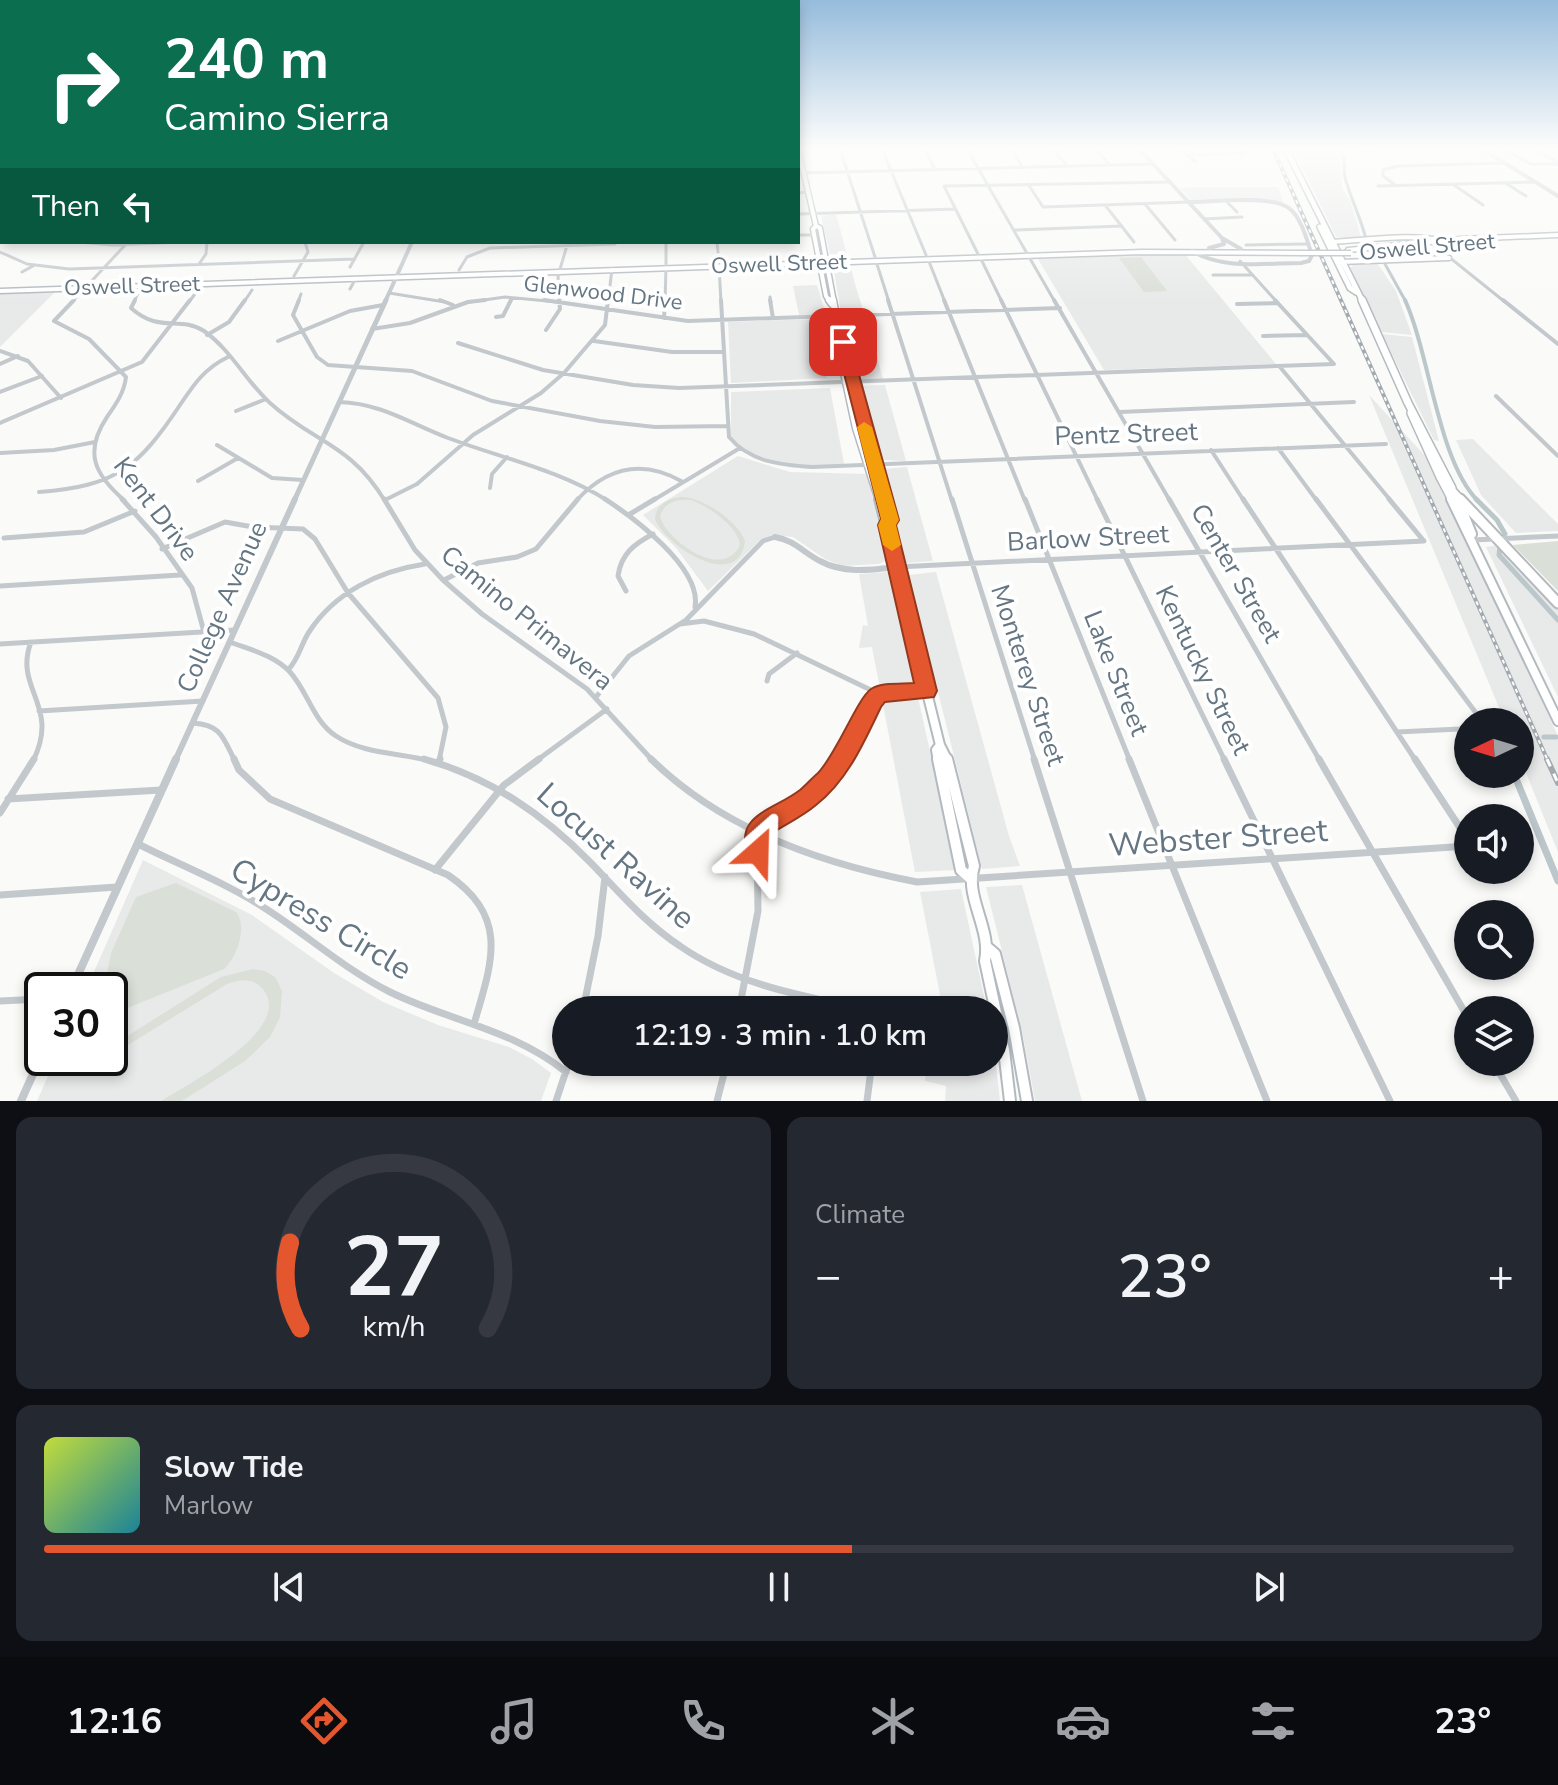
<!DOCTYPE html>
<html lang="en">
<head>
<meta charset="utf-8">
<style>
	:root { --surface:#171b24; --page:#242831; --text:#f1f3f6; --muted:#9ea1a6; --line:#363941; --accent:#e4572e }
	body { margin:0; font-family:"Nunito Sans",sans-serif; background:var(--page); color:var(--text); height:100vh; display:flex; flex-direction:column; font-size:30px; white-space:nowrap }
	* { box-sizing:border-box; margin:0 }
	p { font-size:26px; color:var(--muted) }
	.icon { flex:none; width:44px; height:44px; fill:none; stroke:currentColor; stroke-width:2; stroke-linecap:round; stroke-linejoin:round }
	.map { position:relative; height:1101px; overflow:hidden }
	.panel { display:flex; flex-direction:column; gap:16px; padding:16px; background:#0d0f14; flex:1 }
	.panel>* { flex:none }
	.banner { position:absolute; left:0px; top:0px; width:800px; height:244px; box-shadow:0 4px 12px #0003; background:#0b6e4f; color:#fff; overflow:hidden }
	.needle { width:52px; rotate:266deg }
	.controls { position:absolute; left:1454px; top:708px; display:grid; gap:16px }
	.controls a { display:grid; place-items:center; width:80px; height:80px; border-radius:50%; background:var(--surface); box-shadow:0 4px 12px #0003; font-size:40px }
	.speed { position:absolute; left:24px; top:972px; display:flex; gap:16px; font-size:40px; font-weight:700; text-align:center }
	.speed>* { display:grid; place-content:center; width:104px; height:104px; border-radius:50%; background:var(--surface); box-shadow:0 4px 12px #0003; line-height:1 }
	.speed .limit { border:4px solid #111; border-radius:12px; background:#fff; color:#111 }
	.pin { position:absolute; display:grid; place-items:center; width:68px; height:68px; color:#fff; margin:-34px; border-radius:16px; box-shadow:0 4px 12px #0006 }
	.me { position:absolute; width:88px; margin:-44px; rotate:25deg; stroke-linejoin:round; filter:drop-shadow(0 0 6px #0008) }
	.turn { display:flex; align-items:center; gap:28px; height:168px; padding:0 32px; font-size:36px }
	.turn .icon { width:104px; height:104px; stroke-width:2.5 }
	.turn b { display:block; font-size:56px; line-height:68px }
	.then { display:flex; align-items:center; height:76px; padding:0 32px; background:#0003; gap:16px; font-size:30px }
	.big { font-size:60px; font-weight:600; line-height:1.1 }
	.panel .card { flex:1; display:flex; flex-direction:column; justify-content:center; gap:12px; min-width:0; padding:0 28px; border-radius:16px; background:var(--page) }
	.panel .dial { align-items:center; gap:0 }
	.dial svg { height:208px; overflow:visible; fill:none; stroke:var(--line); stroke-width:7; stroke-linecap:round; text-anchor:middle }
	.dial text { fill:var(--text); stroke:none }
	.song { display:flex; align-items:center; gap:24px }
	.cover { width:96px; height:96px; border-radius:12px; background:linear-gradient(135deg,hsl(70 70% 55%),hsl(190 70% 35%)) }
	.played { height:8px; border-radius:4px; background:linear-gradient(90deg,var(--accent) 55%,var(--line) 55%) }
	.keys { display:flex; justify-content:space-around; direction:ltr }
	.heat { display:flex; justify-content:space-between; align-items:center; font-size:44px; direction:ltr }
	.panel .tiles { flex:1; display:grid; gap:16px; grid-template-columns:1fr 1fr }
	.card:last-child { grid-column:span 2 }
	.trip { position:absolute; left:552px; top:996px; width:456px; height:80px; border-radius:40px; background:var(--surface); box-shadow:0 4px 12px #0003; font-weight:600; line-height:80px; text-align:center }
	.tabs { display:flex; height:128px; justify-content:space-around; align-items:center; background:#090b0e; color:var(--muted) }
	.tabs .icon { width:56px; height:56px }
	.tabs .on { color:var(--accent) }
	.tabs b { font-size:36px; color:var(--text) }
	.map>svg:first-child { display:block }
	.built { fill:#e8e9e9 }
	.green { fill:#dadfd7; fill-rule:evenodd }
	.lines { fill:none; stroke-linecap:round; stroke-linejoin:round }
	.canal-far3 { stroke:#bbc7cb; stroke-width:3 }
	.canal-far2 { stroke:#bbc7cb; stroke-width:4 }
	.canal-far1 { stroke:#bbc7cb; stroke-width:5 }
	.canal { stroke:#bbc7cb; stroke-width:7 }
	.secondary-far3-casing { stroke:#b3babf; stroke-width:7 }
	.secondary-far2-casing { stroke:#b3babf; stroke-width:9 }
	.secondary-far1-casing { stroke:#b3babf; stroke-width:12 }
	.secondary-casing { stroke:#b3babf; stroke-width:14 }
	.primary-far2-casing { stroke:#b5babe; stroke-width:8 }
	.primary-far1-casing { stroke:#b5babe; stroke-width:10 }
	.primary-casing { stroke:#b5babe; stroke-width:13 }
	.minor-far3 { stroke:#c3c8cc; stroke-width:3 }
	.minor-far2 { stroke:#c3c8cc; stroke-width:4 }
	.minor-far1 { stroke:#c3c8cc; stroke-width:5 }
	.minor { stroke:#c3c8cc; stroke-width:7 }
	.tertiary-far3 { stroke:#c3c8cc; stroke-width:4 }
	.tertiary-far2 { stroke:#c3c8cc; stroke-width:5 }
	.tertiary-far1 { stroke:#c3c8cc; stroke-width:6 }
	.tertiary { stroke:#c3c8cc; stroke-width:8 }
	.secondary-far3 { stroke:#fff; stroke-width:4 }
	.secondary-far2 { stroke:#fff; stroke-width:6 }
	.secondary-far1 { stroke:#fff; stroke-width:8 }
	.secondary { stroke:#fff; stroke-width:10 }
	.primary-far2 { stroke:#fff; stroke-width:5 }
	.primary-far1 { stroke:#fff; stroke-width:7 }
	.primary { stroke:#fff; stroke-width:9 }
	.rail-far1-casing { stroke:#a2aab0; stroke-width:4 }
	.rail-casing { stroke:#a2aab0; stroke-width:6 }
	.rail-far1 { stroke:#fff; stroke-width:2; stroke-dasharray:4; stroke-linecap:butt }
	.rail { stroke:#fff; stroke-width:3; stroke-dasharray:8; stroke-linecap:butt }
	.secondary-bridge-casing { stroke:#b3babf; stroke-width:7; stroke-linecap:butt }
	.secondary-bridge { stroke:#fff; stroke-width:4 }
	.route { fill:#e4572e; stroke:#94391e; stroke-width:2 }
	.slow { fill:#f59e0b }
	.labels { text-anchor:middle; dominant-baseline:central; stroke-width:8; stroke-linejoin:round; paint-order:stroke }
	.far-street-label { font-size:22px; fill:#657683; stroke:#fff }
	.street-label { font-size:26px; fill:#657683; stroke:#fff }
	.near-street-label { font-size:32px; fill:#657683; stroke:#fff }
</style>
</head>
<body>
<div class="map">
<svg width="1558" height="1101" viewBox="0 0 1558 1101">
	<rect width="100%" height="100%" fill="#fafaf8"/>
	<path class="built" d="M1293,149H1334L1340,160L1342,188L1350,200L1362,240L1336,237Z
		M1193,187H1278L1284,204L1191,200L1180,188Z
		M836,214L847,255L830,254L821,216Z
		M1184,253L1276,364L1104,370L1038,259Z
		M1377,263L1396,291L1412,335L1381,332L1350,268L1353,265Z
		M850,264L855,284L864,313H841L833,265Z
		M817,285L826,314L799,315L793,286Z
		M55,292L0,347V294Z
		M866,317L883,379L858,380L852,361L842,318Z
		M818,319L827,378L731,383L728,322Z
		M1382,334L1412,337L1439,441L1434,440Z
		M885,385L906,461L881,460L869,431L858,386Z
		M830,388L844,464L810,466L777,462L751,453L731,438V392Z
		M1369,395L1429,460L1558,736V852L1520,758V722H1505Z
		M1473,439L1558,524V531L1516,533L1481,495L1456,440Z
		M738,456L790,472L867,474L887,560L879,564L842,566L825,559L793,537L773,535L760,540L708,591L676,548L643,515Z
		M907,467L916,500L933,561L906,563L883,469Z
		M1500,545L1558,608V697L1486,547Z
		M887,572L890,574L957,870L915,872L872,647L859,648L863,625L868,626L859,574Z
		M936,572L1009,836L1020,866L982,869L909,575Z
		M143,860L252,915L334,973L383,1002L438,1025L509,1047L532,1059L551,1073L541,1101H37L56,1058H110V990H86Z
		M1022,885L1082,1101H1035L1023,1036L986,887Z
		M961,889L987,1010H943L920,892Z
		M994,1047L1000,1101H945L946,1086L925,1081L927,1062H994Z"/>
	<path class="green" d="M1141,257L1167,291L1144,292L1119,258Z
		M680,497C701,496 738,521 745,541C738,593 665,546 655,519C656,505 667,499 680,497ZM690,500C706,504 739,527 740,545C722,583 664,538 660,516C664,503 676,499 690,500Z
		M1558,541V591L1513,545Z
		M176,883L236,912C248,927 237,957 224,969L110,1015V990H104L111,953L136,897Z
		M253,969L265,971L275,977L282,991L280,1017L270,1037L245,1061L182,1101H161C186,1085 298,1028 262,988C252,977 239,980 227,984L110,1056V1047L221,977Z"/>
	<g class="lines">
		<path class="canal-far3" d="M1340,149C1348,163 1341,169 1346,181C1352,201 1361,219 1366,239
			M1385,264L1406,302"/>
		<path class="canal-far2" d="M1405,300C1430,355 1438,461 1478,501"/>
		<path class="canal-far1" d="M1476,499L1497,520L1505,534
			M1500,547L1499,555L1558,620
			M1544,737H1556"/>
		<path class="canal" d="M1514,774L1558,881"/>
		<g class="secondary-far3-casing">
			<path id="secondary-far3" d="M798,149L816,226L820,228L834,302
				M816,226L813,229L826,296L830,302
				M1329,242C1362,241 1410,233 1439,240
				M1348,250L1461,239L1558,235
				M1340,262L1449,258
				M0,291L1142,252L1301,253"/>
		</g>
		<g class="secondary-far2-casing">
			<path id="secondary-far2" d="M829,300L832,304
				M833,300L841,342L838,345L856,428L879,501
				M841,342L844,343L885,501
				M1440,478L1452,501
				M1457,497L1459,501"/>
		</g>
		<g class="secondary-far1-casing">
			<path id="secondary-far1" d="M879,499L940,745L948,761
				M885,499L890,520L887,525
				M1451,499L1558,721
				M1458,499L1472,534
				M938,761L936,750L940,745"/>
		</g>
		<g class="secondary-casing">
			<path id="secondary" d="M938,759L961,870L970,878
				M947,759L974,866C964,897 992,929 985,961L1004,1050L1010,1101
				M988,948L995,954L1014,1028L1027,1101"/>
		</g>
		<g class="primary-far2-casing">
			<path id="primary-far2" d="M1286,149L1363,302
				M1320,227L1350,288L1356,292"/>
		</g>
		<g class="primary-far1-casing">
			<path id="primary-far1" d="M1362,300L1408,403L1452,488
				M1411,413L1440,477L1462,501"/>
		</g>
		<g class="primary-casing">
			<path id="primary" d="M1460,499L1558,603"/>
		</g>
		<path class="minor-far3" d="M840,149L875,257
			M882,149L926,255
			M925,149L935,170
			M967,149L1055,302
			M1011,149L1022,166
			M1053,149L1066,165
			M1096,149L1109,164
			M1181,149L1195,162
			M1504,149L1531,164H1558
			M1534,149L1557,162
			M1366,150L1389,149
			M1187,155L1245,153L1243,149
			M798,173L1153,164
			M1028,184L1043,207L1189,202
			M1394,184L1383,176V170L1398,166L1504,163
			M1507,184L1526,196
			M1454,185L1483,205
			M1378,186L1535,182
			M798,193L809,192
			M1228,203L1237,212
			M1145,204L1175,240
			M1105,205L1134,242
			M798,214L955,209
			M1204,219L1242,217
			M1015,230L1122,226
			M798,235H814
			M79,242L112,245L181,242
			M666,242V264
			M717,242L719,262
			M1246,245L1307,244
			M1434,245L1505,302
			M0,252L27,264L69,269L355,259
			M978,254L944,186L1170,182
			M980,257L1002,302
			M928,259L945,302
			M876,261L889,302
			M1240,261L1277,302
			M199,264L206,254L207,242
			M719,266L721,302
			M350,267L364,242
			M459,270L467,257L490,248L615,244
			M22,272L33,266
			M1213,275H1252
			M294,276L308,252L305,242
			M350,289L356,278
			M389,293L445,302
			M770,297L771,302
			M72,302L128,242
			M134,302L138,293
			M189,302L203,283
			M244,302L252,290
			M298,302L301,294
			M470,302L505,297L558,302
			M510,302L512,298
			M560,302L558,276L568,242
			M608,302L612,269
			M665,302L666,267"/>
		<path class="minor-far2" d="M74,300L54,321L89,339L126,377C124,393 116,404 107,417C83,453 95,475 125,501
			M135,300L131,308C160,334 179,315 204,331C231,350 246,381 270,403C314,443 350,443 385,501
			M299,300L293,315L317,357L328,365L412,371L492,401L600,421L655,427L728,426
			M440,300L453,305
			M544,300L688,321L1060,308
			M721,300L729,437C750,462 781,465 812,467L1386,444
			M770,300L773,318
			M888,300L952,501
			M944,300L1025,501
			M1001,300L1098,501
			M1054,300L1170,501
			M1503,300L1558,344
			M1237,304L1278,303
			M496,317L503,316L511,300
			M664,318L665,300
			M372,329L410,323L468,302L485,300
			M546,330L560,309L559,300
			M207,335L229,322L245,300
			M1263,336L1307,335
			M278,341L350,311L383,305
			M594,341L672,352H724
			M458,343L543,370L633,385L679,388L1334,364L1275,300
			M0,351L28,361L61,398
			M0,364L18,356
			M1280,367L1391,501
			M0,392L42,376
			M1496,396L1558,456
			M339,402C381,403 411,424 448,438C501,458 560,470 608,501
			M236,411L266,399
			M1120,412L1354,402
			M0,423L142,362L190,300
			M217,445L272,478L303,480
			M1278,448L1317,501
			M1211,450L1244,501
			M0,453L54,450L95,442
			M198,481L238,458
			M490,488L492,474L507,457
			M39,492C116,486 138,468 180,405C194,384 205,368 228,357
			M385,500L417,484L473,435L541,393L564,373L605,325L608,300
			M576,501C607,467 643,459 683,482
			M652,501L740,448"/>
		<path class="minor-far1" d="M122,499L156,537L192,588L204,632
			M384,499L415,550L443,580L482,614L587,689L653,761
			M605,499C634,518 702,568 695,607
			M952,499L1035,761
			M1025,499L1130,761
			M1097,499L1225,761
			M1169,499L1320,761
			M1243,499L1416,761
			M1316,499L1479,717L1471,722
			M1389,499L1423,540
			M630,514L655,499
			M4,538L84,532L135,511
			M1473,540L1558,536
			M162,549L225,522L253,527L303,529L315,539L348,593L438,698L446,727L439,761
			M897,567L1424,541
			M444,580L478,563L517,557L536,549L578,499
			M0,586L180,575
			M626,591L618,576C621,554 634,544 653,534
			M680,624L704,621L754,634L877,693L926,691
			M31,642C13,689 61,705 33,761
			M230,642C251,650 274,655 290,672C308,692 313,721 336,736C363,754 401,753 431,761
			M0,644L235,630
			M288,670C299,659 301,644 309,632C335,592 379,571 425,564
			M767,681L769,674L797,653
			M596,697L629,656L686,620L763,541L775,537
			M39,711L203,701
			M193,723C222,725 223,738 235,761
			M1397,732L1460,729L1468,724
			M536,761L607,709
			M841,761L866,713L880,694"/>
		<path class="minor" d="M234,759L239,770L270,799L448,875C510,917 492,962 474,1024
			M424,759C491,778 543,814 591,863C619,892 646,924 680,946C736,985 803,996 868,1010
			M651,759C722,829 822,864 917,882L1468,846
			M1034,759L1143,1101
			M1129,759L1267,1101
			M1224,759L1390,1101
			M1319,759L1468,1018
			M1415,759L1468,840
			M439,763L440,759
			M8,799L161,790
			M0,813L34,759
			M138,844C180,865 224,882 263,907C306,934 344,969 390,992C449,1021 513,1029 566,1072
			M435,870L504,785L539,759
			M0,895L117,887
			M0,1001L42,999
			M583,1010L598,936L605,877
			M739,1010L758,911L757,842L760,827L810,795L843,759
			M1493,1062L1516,1101
			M556,1101L569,1062
			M717,1101L727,1062
			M867,1101L872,1062"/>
		<path class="tertiary-far3" d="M1139,149L1222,238L1241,249
			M1482,149L1558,196
			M1189,202C1213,202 1272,194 1290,209C1302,219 1307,241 1312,255L1309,261L1301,263C1266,263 1223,270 1192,251
			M1209,248L1224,244L1222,238
			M385,302L412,242"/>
		<path class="tertiary-far2" d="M294,501L386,300"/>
		<path class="tertiary-far1" d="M775,537C794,540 804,553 820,561C844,574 871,570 897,567
			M175,761L295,499"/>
		<path class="tertiary" d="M71,990L176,759
			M21,1101L42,1054"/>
		<use href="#secondary-far3" class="secondary-far3"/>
		<use href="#secondary-far2" class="secondary-far2"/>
		<use href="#secondary-far1" class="secondary-far1"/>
		<use href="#secondary" class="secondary"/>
		<use href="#primary-far2" class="primary-far2"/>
		<use href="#primary-far1" class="primary-far1"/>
		<use href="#primary" class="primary"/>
		<g class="rail-far1-casing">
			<path id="rail-far1" d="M1273,149L1548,761"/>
		</g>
		<g class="rail-casing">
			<path id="rail" d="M1547,759L1558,783"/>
		</g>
		<use href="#rail-far1" class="rail-far1"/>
		<use href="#rail" class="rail"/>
		<g class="secondary-bridge-casing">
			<path id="secondary-bridge" d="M1301,253H1351"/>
		</g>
		<use href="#secondary-bridge" class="secondary-bridge"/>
	</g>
	<linearGradient id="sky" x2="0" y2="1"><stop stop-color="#96bcdc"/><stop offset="0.49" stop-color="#fdfdfc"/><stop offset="1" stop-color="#fdfdfc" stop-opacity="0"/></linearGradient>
	<rect width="1558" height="303" fill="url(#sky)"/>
	<path class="route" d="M843,338L850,342L899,520L896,525L937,691L934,697L885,702L881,707C864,742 848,780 816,805C802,817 784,825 769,835L771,852L767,860L758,864L750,860C730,815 773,811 800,790C806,785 812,778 818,773C837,753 857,699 871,689C882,682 901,684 914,683L878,525L881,519L836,342Z"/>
	<path class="slow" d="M864,422L872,427L899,520L896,525L901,545L892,551L883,545L878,525L881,519L857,427Z"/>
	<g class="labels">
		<g class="far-street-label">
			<text transform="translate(1427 247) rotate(-5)">Oswell Street</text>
			<text transform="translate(779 264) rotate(-2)">Oswell Street</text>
			<text transform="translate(132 286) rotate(-2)">Oswell Street</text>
			<text transform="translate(603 293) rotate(7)">Glenwood Drive</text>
		</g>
		<g class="street-label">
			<text transform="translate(1126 434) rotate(-2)">Pentz Street</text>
			<text transform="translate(156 509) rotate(53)">Kent Drive</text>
			<text transform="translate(1088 538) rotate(-3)">Barlow Street</text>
			<text transform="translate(1236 573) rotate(60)">Center Street</text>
			<text transform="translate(222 607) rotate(-66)">College Avenue</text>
			<text transform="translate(527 618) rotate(39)">Camino Primavera</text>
			<text transform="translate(1203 670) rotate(64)">Kentucky Street</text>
			<text transform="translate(1116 673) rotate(68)">Lake Street</text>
			<text transform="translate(1028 675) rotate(72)">Monterey Street</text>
		</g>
		<g class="near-street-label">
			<text transform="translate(1218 838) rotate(-4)">Webster Street</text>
			<text transform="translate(616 856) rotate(42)">Locust Ravine</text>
			<text transform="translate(321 919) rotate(31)">Cypress Circle</text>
		</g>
	</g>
</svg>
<div class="controls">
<a><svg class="needle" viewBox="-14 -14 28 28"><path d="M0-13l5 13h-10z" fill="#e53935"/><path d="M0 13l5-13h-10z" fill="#9ea1a6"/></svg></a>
<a><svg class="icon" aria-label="sound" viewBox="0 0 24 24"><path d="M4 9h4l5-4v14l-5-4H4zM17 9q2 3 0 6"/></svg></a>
<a><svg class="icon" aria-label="search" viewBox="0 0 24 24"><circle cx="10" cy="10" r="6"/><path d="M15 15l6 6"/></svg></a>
<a><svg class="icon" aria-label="layers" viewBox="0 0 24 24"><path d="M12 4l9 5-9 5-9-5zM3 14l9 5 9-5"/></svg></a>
</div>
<div class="speed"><div class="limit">30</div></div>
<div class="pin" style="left:843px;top:342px;background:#d93025"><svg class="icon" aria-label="arrive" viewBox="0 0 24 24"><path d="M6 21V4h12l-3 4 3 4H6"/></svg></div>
<svg class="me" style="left:758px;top:852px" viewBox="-20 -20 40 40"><path d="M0-17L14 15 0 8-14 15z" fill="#e4572e" stroke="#fff" stroke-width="4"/></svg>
<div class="trip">12:19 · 3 min · 1.0 km</div>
<div class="banner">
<div class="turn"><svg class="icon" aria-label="right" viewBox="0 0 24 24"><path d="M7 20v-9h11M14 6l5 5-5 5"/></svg><div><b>240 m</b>Camino Sierra</div></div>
<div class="then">Then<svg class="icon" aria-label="left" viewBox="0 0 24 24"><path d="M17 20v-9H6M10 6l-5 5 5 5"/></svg></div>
</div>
</div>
<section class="panel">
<div class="tiles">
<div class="card dial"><svg viewBox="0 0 100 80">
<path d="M14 69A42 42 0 1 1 86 69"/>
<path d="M14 69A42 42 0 0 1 10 36" stroke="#e4572e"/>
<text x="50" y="56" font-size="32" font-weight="700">27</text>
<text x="50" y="72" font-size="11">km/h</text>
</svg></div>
<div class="card"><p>Climate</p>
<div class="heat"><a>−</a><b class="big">23°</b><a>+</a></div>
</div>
<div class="card">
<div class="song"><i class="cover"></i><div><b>Slow Tide</b><p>Marlow</p></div></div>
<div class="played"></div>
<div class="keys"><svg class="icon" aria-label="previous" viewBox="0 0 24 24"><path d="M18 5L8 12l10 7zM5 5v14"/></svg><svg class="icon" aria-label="pause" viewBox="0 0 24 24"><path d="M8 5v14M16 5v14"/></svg><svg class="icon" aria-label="next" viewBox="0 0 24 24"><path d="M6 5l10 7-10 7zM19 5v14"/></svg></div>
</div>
</div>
</section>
<nav class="tabs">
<b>12:16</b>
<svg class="icon on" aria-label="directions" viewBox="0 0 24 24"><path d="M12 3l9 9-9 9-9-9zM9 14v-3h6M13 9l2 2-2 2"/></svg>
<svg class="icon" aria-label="music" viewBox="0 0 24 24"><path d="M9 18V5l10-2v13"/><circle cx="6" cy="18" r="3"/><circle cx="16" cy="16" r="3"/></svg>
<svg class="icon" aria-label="phone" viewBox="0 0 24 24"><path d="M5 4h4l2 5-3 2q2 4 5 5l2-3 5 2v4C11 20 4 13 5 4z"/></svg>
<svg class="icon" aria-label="climate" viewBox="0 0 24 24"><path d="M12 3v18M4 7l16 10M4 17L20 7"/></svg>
<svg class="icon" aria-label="car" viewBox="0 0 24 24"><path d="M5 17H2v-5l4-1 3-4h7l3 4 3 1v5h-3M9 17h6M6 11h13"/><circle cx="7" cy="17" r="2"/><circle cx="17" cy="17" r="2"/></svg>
<svg class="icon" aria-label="filters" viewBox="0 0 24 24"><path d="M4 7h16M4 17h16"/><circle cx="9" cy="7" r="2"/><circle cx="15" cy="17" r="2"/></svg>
<b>23°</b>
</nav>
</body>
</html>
